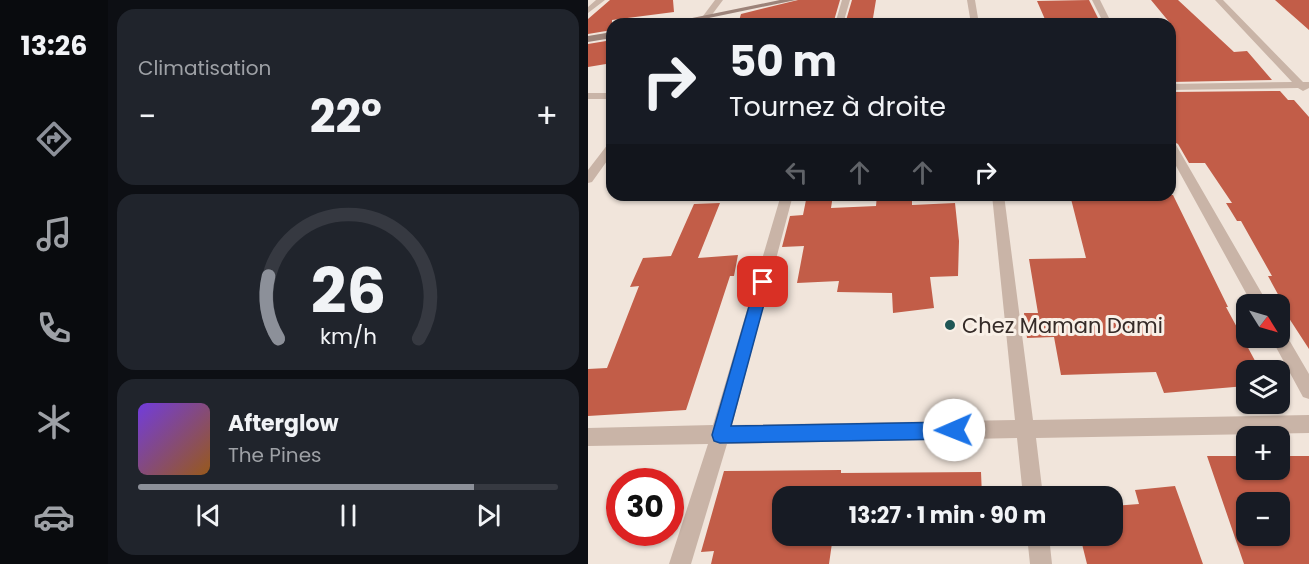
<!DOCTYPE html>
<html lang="fr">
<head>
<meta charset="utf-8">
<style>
	:root { --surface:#171b24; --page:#20242c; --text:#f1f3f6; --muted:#9ea1a6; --line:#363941; --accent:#8c9099 }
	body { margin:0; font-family:Poppins,sans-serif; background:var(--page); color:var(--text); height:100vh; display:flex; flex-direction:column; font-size:22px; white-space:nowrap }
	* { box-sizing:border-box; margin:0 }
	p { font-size:20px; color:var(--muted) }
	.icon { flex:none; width:33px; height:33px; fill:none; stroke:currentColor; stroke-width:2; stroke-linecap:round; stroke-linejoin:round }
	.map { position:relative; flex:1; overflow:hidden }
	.sheet { display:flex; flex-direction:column; gap:9px; padding:9px; background:#0d0f14; width:480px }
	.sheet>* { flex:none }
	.guide { position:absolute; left:18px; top:18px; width:570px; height:183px; border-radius:18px; box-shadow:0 2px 4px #0004; background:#171b24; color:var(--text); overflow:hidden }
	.needle { width:39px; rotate:127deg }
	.controls { position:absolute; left:648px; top:294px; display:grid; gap:12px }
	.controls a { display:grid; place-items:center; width:54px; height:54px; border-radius:12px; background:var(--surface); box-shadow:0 2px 4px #0004; font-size:30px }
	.speed { position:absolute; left:18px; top:468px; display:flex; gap:12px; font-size:30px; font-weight:700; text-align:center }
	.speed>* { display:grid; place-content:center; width:78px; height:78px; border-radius:50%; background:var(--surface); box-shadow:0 2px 4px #0004; line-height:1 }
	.speed .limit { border:9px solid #d22; background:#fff; color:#111 }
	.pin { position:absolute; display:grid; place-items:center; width:51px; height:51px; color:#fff; margin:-26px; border-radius:12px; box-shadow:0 3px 9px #0006 }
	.me { position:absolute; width:66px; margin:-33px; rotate:269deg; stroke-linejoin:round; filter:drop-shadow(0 0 4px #0008) }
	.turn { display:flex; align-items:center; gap:21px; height:126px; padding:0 24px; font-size:27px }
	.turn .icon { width:78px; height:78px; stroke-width:2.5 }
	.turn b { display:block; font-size:42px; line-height:51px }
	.lanes { display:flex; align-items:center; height:57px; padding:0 24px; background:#0003; justify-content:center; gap:30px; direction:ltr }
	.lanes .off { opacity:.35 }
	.big { font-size:45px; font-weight:700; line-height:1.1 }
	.sheet .tile { flex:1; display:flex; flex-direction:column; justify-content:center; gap:9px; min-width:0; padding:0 21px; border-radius:18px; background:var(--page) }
	.sheet .dial { align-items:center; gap:0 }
	.dial svg { height:156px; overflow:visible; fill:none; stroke:var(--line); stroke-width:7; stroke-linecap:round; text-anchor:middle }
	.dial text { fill:var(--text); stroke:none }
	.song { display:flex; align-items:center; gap:18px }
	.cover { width:72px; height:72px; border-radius:9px; background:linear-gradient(135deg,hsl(260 70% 55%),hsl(30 70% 35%)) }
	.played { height:6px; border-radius:3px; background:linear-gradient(90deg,var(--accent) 80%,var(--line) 80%) }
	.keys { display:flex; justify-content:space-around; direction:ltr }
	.heat { display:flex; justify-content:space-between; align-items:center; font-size:33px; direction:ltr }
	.trip { position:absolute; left:184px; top:486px; width:351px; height:60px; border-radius:18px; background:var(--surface); box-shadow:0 2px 4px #0004; font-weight:700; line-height:60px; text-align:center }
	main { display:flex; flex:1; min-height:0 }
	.menu { display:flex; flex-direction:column; width:108px; justify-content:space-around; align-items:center; background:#090b0e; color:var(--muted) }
	.menu .icon { width:42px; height:42px }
	.menu .active { color:var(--accent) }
	.menu b { font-size:27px; color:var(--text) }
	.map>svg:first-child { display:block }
	.building { fill:#c25d48; fill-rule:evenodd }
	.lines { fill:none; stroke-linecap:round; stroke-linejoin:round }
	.minor { fill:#c9b4a7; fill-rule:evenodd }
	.secondary { fill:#9c8379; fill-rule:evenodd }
	.route { fill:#1a73e8; stroke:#114b97; stroke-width:1.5 }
	.poi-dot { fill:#1f5655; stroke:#f9f0e7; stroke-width:2 }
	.labels { text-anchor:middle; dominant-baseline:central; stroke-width:6; stroke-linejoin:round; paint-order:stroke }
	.poi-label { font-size:21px; fill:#352b28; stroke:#f9f0e7; text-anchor:start }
</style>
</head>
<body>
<main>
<nav class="menu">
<b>13:26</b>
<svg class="icon active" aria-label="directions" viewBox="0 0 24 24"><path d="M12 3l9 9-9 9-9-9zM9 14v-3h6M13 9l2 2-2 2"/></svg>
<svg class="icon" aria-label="music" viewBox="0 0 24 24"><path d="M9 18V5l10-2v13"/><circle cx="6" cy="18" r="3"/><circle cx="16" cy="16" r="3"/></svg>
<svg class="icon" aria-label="phone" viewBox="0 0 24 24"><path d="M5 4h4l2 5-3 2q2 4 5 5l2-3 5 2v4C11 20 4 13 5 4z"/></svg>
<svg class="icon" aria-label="climate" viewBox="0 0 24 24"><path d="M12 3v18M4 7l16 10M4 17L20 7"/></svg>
<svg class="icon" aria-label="car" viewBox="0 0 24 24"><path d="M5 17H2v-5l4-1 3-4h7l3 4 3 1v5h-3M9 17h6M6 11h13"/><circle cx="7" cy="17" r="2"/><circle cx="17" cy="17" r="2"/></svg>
</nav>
<section class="sheet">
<div class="tile"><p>Climatisation</p>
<div class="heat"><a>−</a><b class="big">22°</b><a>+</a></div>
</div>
<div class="tile dial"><svg viewBox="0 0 100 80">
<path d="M14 69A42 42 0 1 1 86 69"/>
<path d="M14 69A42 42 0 0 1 9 37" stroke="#8c9099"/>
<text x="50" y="56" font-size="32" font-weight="700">26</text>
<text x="50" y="72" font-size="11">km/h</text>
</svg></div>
<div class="tile">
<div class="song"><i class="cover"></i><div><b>Afterglow</b><p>The Pines</p></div></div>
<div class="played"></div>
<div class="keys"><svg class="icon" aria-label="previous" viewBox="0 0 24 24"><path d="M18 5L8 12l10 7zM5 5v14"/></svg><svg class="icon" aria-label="pause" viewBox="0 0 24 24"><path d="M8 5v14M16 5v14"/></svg><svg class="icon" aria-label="next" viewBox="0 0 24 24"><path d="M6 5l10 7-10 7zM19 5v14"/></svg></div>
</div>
</section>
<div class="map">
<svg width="721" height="564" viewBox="0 0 721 564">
	<rect width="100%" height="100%" fill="#f1e5db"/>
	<path class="building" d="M22,0H85L86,12L24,20V30L0,34V19Z
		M210,0H252L245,24H191L192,20L150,24L153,14Z
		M264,0H288L284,24H257Z
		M501,0L513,24H459L449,1Z
		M563,0H590L646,52L659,51L684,80L582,82V23Z
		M687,0H721V30Z
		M24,40V63L0,67V44Z
		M692,91L700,100H706L721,117V349L695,309H698L680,276H684L653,221H649L638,203H644L617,163H601L590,144L582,140V92Z
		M219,195H245L243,208L288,206L289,195H324V205L367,203L371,241L370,276L342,277L346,308L305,313L304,293L249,292L251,281L209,283L216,246L194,247L202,216L215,215Z
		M482,195H585L640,307H638L672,370H658V386L576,393L568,372L473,375L466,337L439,338L436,313H450L441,259L498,258Z
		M132,203L110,258L150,255L146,276H142L98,410L0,416V369L19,368L51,286L42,287L55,258L83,256L106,204Z
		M619,456H658V470H692V456H721V564H656ZM658,502H692V536H658Z
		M253,470V473L393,472L394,496H195V536H245L241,564H123L126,551L113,552L136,471Z
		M587,486L615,564H499L492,536H525V506L551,504L547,490Z"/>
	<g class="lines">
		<path class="minor" d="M8,0H17L0,13V7Z
			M127,0H135L117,24H109Z
			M254,0H262L255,24H247Z
			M379,0H387L391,24H383Z
			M504,0H512L524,24H516Z
			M627,0H635L715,82H721V88L715,91L710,88L582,90V84L704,82Z
			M0,93H24V99H0Z
			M582,142L588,145L680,304H664L582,155Z
			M24,143V154L4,182L0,183V170L20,144Z
			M193,195H205L144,425L427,420L404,195H416L445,420L721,415V433L448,438L455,496H435L429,438L139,444L103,564H81L120,444L0,446V428L125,425Z
			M692,331L697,333L721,374V399L715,397L683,338H692Z
			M439,536H461L464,564H442Z"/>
		<path class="secondary" d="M192,0H208L92,24H75Z
			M24,32V38L0,42V36Z"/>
	</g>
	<path class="route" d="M175,277L182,282L143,426L366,422L372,424L375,430L372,436L366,439L132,443L126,441L124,435L168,282Z"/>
	<circle class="poi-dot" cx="362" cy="325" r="6"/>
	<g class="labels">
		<g class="poi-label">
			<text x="374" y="325">Chez Maman Dami</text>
		</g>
	</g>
</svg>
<div class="controls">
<a><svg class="needle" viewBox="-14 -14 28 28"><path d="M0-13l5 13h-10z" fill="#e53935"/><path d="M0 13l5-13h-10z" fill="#9ea1a6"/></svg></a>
<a><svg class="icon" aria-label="layers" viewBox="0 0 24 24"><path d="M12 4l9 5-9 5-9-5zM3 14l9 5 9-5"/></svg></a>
<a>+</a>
<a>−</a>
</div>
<div class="speed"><div class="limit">30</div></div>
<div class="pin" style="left:175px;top:282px;background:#d93025"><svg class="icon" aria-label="arrive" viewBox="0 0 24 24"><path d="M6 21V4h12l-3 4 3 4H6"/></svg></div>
<svg class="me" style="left:366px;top:430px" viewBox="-20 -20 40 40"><circle r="19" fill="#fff"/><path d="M0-13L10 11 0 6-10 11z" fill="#1a73e8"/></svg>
<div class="trip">13:27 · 1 min · 90 m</div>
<div class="guide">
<div class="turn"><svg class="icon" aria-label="right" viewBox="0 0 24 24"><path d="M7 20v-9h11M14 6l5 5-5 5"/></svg><div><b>50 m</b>Tournez à droite</div></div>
<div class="lanes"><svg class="icon off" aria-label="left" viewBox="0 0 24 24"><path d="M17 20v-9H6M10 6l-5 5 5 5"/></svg><svg class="icon off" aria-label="ahead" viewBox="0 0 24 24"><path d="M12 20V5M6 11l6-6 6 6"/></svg><svg class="icon off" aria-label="ahead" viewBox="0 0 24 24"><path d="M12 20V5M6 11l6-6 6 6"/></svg><svg class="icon" aria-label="right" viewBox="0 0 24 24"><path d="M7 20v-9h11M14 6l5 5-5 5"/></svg></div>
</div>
</div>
</main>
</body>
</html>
